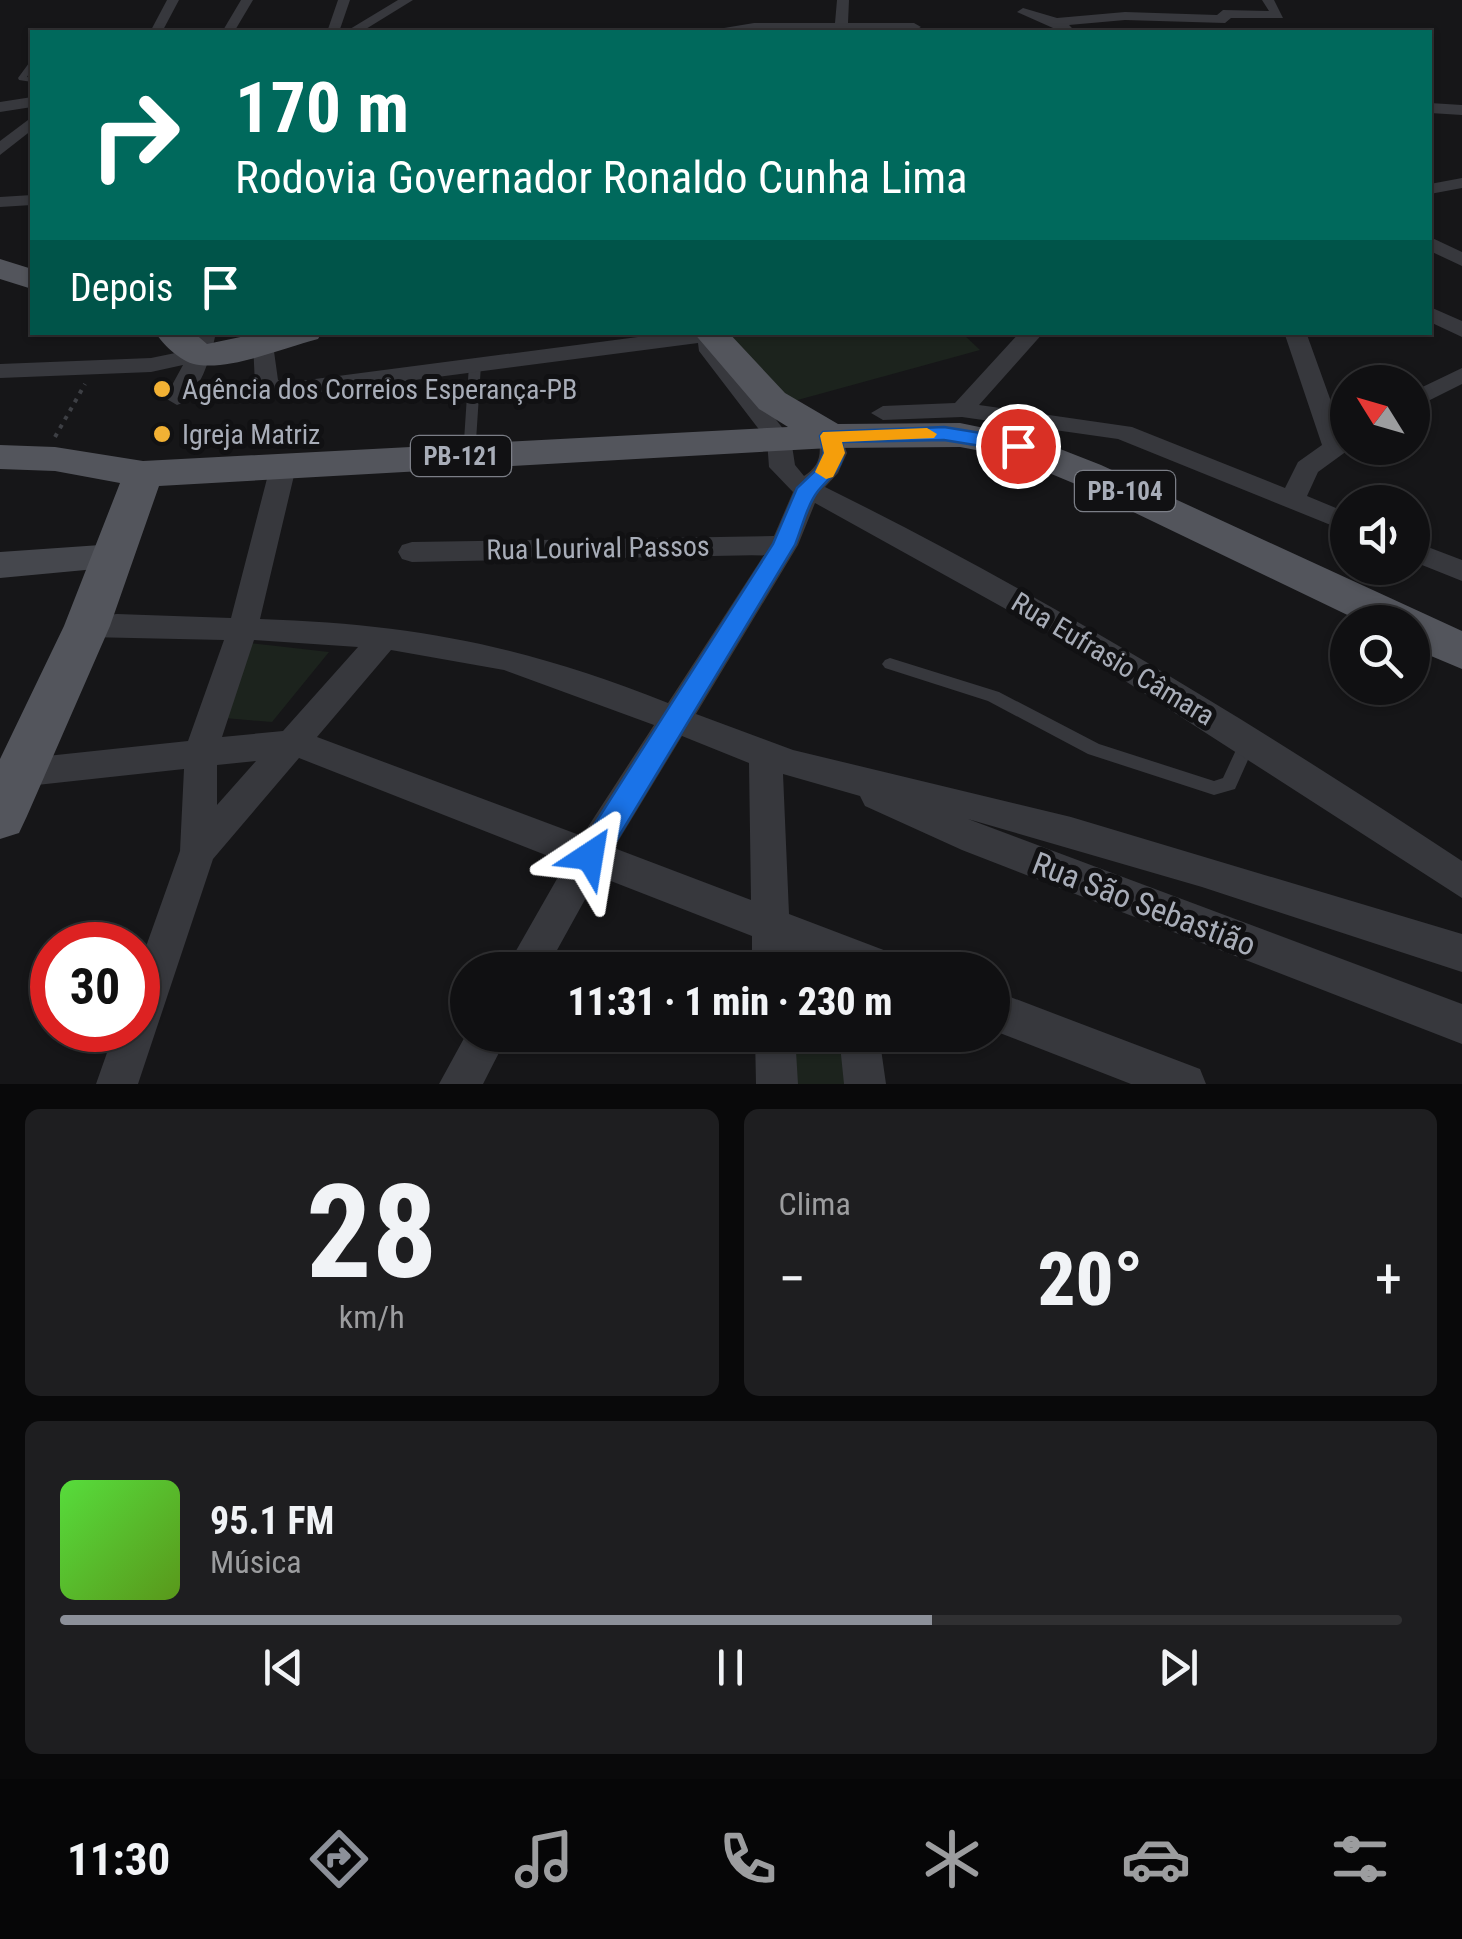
<!DOCTYPE html>
<html lang="pt">
<head>
<meta charset="utf-8">
<style>
	:root { --surface:#101012; --page:#1e1e20; --text:#f1f3f6; --muted:#9c9d9f; --line:#303032; --accent:#8c9099 }
	body { margin:0; font-family:"Roboto Condensed",sans-serif; background:var(--page); color:var(--text); height:100vh; display:flex; flex-direction:column; font-size:38px; white-space:nowrap }
	* { box-sizing:border-box; margin:0 }
	p { font-size:32px; color:var(--muted) }
	.icon { flex:none; width:55px; height:55px; fill:none; stroke:currentColor; stroke-width:2; stroke-linecap:round; stroke-linejoin:round }
	.map { position:relative; height:1084px; overflow:hidden }
	.details { display:flex; flex-direction:column; gap:25px; padding:25px; background:#09090a; flex:1 }
	.details>* { flex:none }
	.banner { position:absolute; left:30px; top:30px; width:1402px; height:305px; border-radius:0px; box-shadow:0 2px 8px #0004,0 0 0 2px var(--line); background:#00695c; color:#fff; overflow:hidden }
	.needle { width:65px; rotate:307deg }
	.buttons { position:absolute; left:1330px; top:365px; display:grid; gap:20px }
	.buttons a { display:grid; place-items:center; width:100px; height:100px; border-radius:50%; background:var(--surface); box-shadow:0 2px 8px #0004,0 0 0 2px var(--line); font-size:50px }
	.speed { position:absolute; left:30px; top:922px; display:flex; gap:20px; font-size:50px; font-weight:700; text-align:center }
	.speed>* { display:grid; place-content:center; width:130px; height:130px; border-radius:50%; background:var(--surface); box-shadow:0 2px 8px #0004,0 0 0 2px var(--line); line-height:1 }
	.speed .limit { border:15px solid #d22; background:#fff; color:#111 }
	.pin { position:absolute; display:grid; place-items:center; width:85px; height:85px; color:#fff; margin:-42px; border:5px solid #fff; border-radius:50%; box-shadow:0 2px 10px #0007 }
	.me { position:absolute; width:110px; margin:-55px; rotate:33deg; stroke-linejoin:round; filter:drop-shadow(0 0 8px #0008) }
	.turn { display:flex; align-items:center; gap:35px; height:210px; padding:0 40px; font-size:45px }
	.turn .icon { width:130px; height:130px; stroke-width:2.5 }
	.turn b { display:block; font-size:70px; line-height:85px }
	.then { display:flex; align-items:center; height:95px; padding:0 40px; background:#0003; gap:20px; font-size:38px }
	.big { font-size:75px; font-weight:800; line-height:1.1 }
	.details .widget { flex:1; display:flex; flex-direction:column; justify-content:center; gap:15px; min-width:0; padding:0 35px; border-radius:15px; background:var(--page) }
	.details .dial { align-items:center; gap:0 }
	.dial b { font-size:130px; line-height:1 }
	.song { display:flex; align-items:center; gap:30px }
	.cover { width:120px; height:120px; border-radius:15px; background:linear-gradient(135deg,hsl(110 70% 55%),hsl(90 70% 35%)) }
	.played { height:10px; border-radius:5px; background:linear-gradient(90deg,var(--accent) 65%,var(--line) 65%) }
	.keys { display:flex; justify-content:space-around; direction:ltr }
	.heat { display:flex; justify-content:space-between; align-items:center; font-size:55px; direction:ltr }
	.details .tiles { flex:1; display:grid; gap:25px; grid-template-columns:1fr 1fr }
	.widget:last-child { grid-column:span 2 }
	.trip { position:absolute; left:450px; top:952px; width:560px; height:100px; border-radius:50px; background:var(--surface); box-shadow:0 2px 8px #0004,0 0 0 2px var(--line); font-weight:800; line-height:100px; text-align:center }
	.dock { display:flex; height:160px; justify-content:space-around; align-items:center; background:#060607; color:var(--muted) }
	.dock .icon { width:70px; height:70px }
	.dock .current { color:var(--accent) }
	.dock b { font-size:45px; color:var(--text) }
	.map>svg:first-child { display:block }
	.green { fill:#1c231d }
	.lines { fill:none; stroke-linecap:round; stroke-linejoin:round }
	.path { stroke:#3d3f44; stroke-width:4; stroke-dasharray:4 6; stroke-linecap:butt }
	.lane { fill:#37383d; fill-rule:evenodd }
	.street { fill:#37383d; fill-rule:evenodd }
	.secondary { fill:#45474d; fill-rule:evenodd }
	.primary { fill:#53555c; fill-rule:evenodd }
	.route { fill:#1a73e8; stroke:#114b97; stroke-width:2.5 }
	.slow { fill:#f59e0b }
	.poi-dot { fill:#f2b134; stroke:#111113; stroke-width:4 }
	.labels { text-anchor:middle; dominant-baseline:central; stroke-width:10; stroke-linejoin:round; paint-order:stroke }
	.shield { fill:#111113; stroke:#7b7e86; stroke-width:2.5 }
	.shield-label { font-size:25px; font-weight:bold; fill:#a8adb8 }
	.poi-label { font-size:28px; fill:#a8adb8; stroke:#111113; text-anchor:start }
	.street-label { font-size:28px; fill:#a8adb8; stroke:#111113 }
	.near-street-label { font-size:32px; fill:#a8adb8; stroke:#111113 }
</style>
</head>
<body>
<div class="map">
<svg width="1462" height="1084" viewBox="0 0 1462 1084">
	<rect width="100%" height="100%" fill="#161618"/>
	<path class="green" d="M721,333H962L980,350L783,404Z
		M250,643L329,652L272,722L224,718Z
		M789,1035H849L854,1084H791Z"/>
	<g class="lines">
		<path class="path" d="M55,437L85,384"/>
		<path class="lane" d="M29,63H32V69L27,77L32,78V82L19,80L18,78Z
			M475,362L481,365L475,456L469,460L463,456L469,365Z
			M890,658L999,692L1099,744L1214,781L1223,778L1242,737L1248,735L1254,737L1256,742L1235,789L1214,795L1088,754L988,701L885,668L882,664L885,660Z"/>
		<path class="street" d="M167,0H179L162,32H150Z
			M241,0H253L234,32H222Z
			M338,0H350L339,32H327Z
			M398,0H413L361,32H345Z
			M837,0H849L848,23H914L921,27L914,31L700,32L754,23H835Z
			M1262,0H1274L1283,18H1231L1225,23L1125,20L1069,25L1076,32H1062L1017,12L1023,8L1057,18L1125,12L1217,15L1223,10L1269,11Z
			M32,97V107L0,112V102Z
			M1430,103L1462,105V115L1430,113Z
			M32,117V130L0,155V141Z
			M1462,178V188L1430,194V184Z
			M32,195V205L0,207V197Z
			M1430,237L1462,252V266L1430,251Z
			M1430,307L1462,321V337L1430,322Z
			M194,332H216C212,353 199,399 177,405L165,398L183,365L151,372L0,378V364L151,358L190,350Z
			M676,332H709L708,340L715,341L791,439L795,465L804,476C820,466 822,454 818,436L821,431H839L847,453L838,473L825,487C1046,596 1256,725 1462,861V898L1060,639L815,503L798,545L696,714L793,750L1071,817L1462,934V972L1202,887L968,819L1462,1004V1044L962,850L865,806L860,796L783,774L789,914L902,957L908,970H839L791,951L792,970H752V936L598,876L546,970H505L566,863L299,758L213,859L138,1084H96L115,1030H138V969L180,851L184,769L0,789V761L188,741L224,640L87,637L76,634L72,626L76,618L117,614L231,618L270,467L283,459L296,467L260,619C414,624 525,646 668,703L764,555L412,562L402,559L398,552L402,545L412,542L774,536L793,492L769,467L767,440L699,351L698,343L292,396L259,390L255,385L253,342L256,337H272L278,380L292,382ZM254,640L358,647L283,731L222,737ZM391,650L504,670L654,725L582,836L317,737ZM682,736L749,763L751,900L614,848ZM256,761L217,805V765Z
			M1020,332H1044L979,405L1132,427L1285,488L1298,462L1322,445L1284,332H1306L1342,432L1348,431V448H1351L1318,472L1307,496L1348,513V532L1118,439L962,417L883,420L871,413L883,406L955,403Z
			M1462,368V384L1412,409V392Z
			M1412,541L1462,560V581L1412,561Z
			M992,990L1200,1069L1206,1084H1131L992,1030Z
			M468,1031V1035H508L483,1084H439Z
			M755,1035H795L798,1084H756Z
			M839,1035H879L886,1084H844Z"/>
		<path class="secondary" d="M115,544L128,548L134,557L128,566L0,578V552Z"/>
		<path class="primary" d="M0,259L32,269V289L0,279Z
			M155,332H193L207,344L264,332H322L318,339C282,348 236,369 199,365C183,364 163,345 155,332Z
			M693,332H728L785,393L838,424L960,423L1032,438L1101,465L1462,631V669L1412,648V622H1362L1073,483L1008,456L960,447L830,448L159,486L110,626L27,816L19,833L0,839V759L64,626L120,483L55,471L0,469V445L55,447L143,461L788,427L759,409Z"/>
	</g>
	<path class="route" d="M944,427L1018,439L1028,446L1018,452L944,440L842,442C848,465 831,475 818,491C807,505 802,528 795,545L601,866L590,870L580,866L575,856L580,847L773,544L797,488L816,470L824,453L820,436L823,432Z"/>
	<path class="slow" d="M927,428L937,434L934,438L842,442L845,453L833,477L826,479L815,472L824,453L820,436L823,432Z"/>
	<g class="poi-dot">
		<circle cx="162" cy="389" r="10"/>
		<circle cx="162" cy="434" r="10"/>
	</g>
	<g class="labels">
		<g class="shield">
			<rect x="411" y="436" width="100" height="40" rx="8"/>
			<rect x="1075" y="471" width="100" height="40" rx="8"/>
		</g>
		<g class="shield-label">
			<text x="461" y="456">PB-121</text>
			<text x="1125" y="491">PB-104</text>
		</g>
		<g class="poi-label">
			<text x="182" y="389">Agência dos Correios Esperança-PB</text>
			<text x="182" y="434">Igreja Matriz</text>
		</g>
		<g class="street-label">
			<text transform="translate(598 548) rotate(-1)">Rua Lourival Passos</text>
			<text transform="translate(1113 659) rotate(31)">Rua Eufrasio Câmara</text>
		</g>
		<g class="near-street-label">
			<text transform="translate(1144 904) rotate(21)">Rua São Sebastião</text>
		</g>
	</g>
</svg>
<div class="buttons">
<a><svg class="needle" viewBox="-14 -14 28 28"><path d="M0-13l5 13h-10z" fill="#e53935"/><path d="M0 13l5-13h-10z" fill="#9c9d9f"/></svg></a>
<a><svg class="icon" aria-label="sound" viewBox="0 0 24 24"><path d="M4 9h4l5-4v14l-5-4H4zM17 9q2 3 0 6"/></svg></a>
<a><svg class="icon" aria-label="search" viewBox="0 0 24 24"><circle cx="10" cy="10" r="6"/><path d="M15 15l6 6"/></svg></a>
</div>
<div class="speed"><div class="limit">30</div></div>
<div class="pin" style="left:1018px;top:446px;background:#d93025"><svg class="icon" aria-label="arrive" viewBox="0 0 24 24"><path d="M6 21V4h12l-3 4 3 4H6"/></svg></div>
<svg class="me" style="left:590px;top:856px" viewBox="-20 -20 40 40"><path d="M0-17L14 15 0 8-14 15z" fill="#1a73e8" stroke="#fff" stroke-width="4"/></svg>
<div class="trip">11:31 · 1 min · 230 m</div>
<div class="banner">
<div class="turn"><svg class="icon" aria-label="right" viewBox="0 0 24 24"><path d="M7 20v-9h11M14 6l5 5-5 5"/></svg><div><b>170 m</b>Rodovia Governador Ronaldo Cunha Lima</div></div>
<div class="then">Depois<svg class="icon" aria-label="arrive" viewBox="0 0 24 24"><path d="M6 21V4h12l-3 4 3 4H6"/></svg></div>
</div>
</div>
<section class="details">
<div class="tiles">
<div class="widget dial"><b>28</b><p>km/h</p></div>
<div class="widget"><p>Clima</p>
<div class="heat"><a>−</a><b class="big">20°</b><a>+</a></div>
</div>
<div class="widget">
<div class="song"><i class="cover"></i><div><b>95.1 FM</b><p>Música</p></div></div>
<div class="played"></div>
<div class="keys"><svg class="icon" aria-label="previous" viewBox="0 0 24 24"><path d="M18 5L8 12l10 7zM5 5v14"/></svg><svg class="icon" aria-label="pause" viewBox="0 0 24 24"><path d="M8 5v14M16 5v14"/></svg><svg class="icon" aria-label="next" viewBox="0 0 24 24"><path d="M6 5l10 7-10 7zM19 5v14"/></svg></div>
</div>
</div>
</section>
<nav class="dock">
<b>11:30</b>
<svg class="icon current" aria-label="directions" viewBox="0 0 24 24"><path d="M12 3l9 9-9 9-9-9zM9 14v-3h6M13 9l2 2-2 2"/></svg>
<svg class="icon" aria-label="music" viewBox="0 0 24 24"><path d="M9 18V5l10-2v13"/><circle cx="6" cy="18" r="3"/><circle cx="16" cy="16" r="3"/></svg>
<svg class="icon" aria-label="phone" viewBox="0 0 24 24"><path d="M5 4h4l2 5-3 2q2 4 5 5l2-3 5 2v4C11 20 4 13 5 4z"/></svg>
<svg class="icon" aria-label="climate" viewBox="0 0 24 24"><path d="M12 3v18M4 7l16 10M4 17L20 7"/></svg>
<svg class="icon" aria-label="car" viewBox="0 0 24 24"><path d="M5 17H2v-5l4-1 3-4h7l3 4 3 1v5h-3M9 17h6M6 11h13"/><circle cx="7" cy="17" r="2"/><circle cx="17" cy="17" r="2"/></svg>
<svg class="icon" aria-label="filters" viewBox="0 0 24 24"><path d="M4 7h16M4 17h16"/><circle cx="9" cy="7" r="2"/><circle cx="15" cy="17" r="2"/></svg>
</nav>
</body>
</html>
